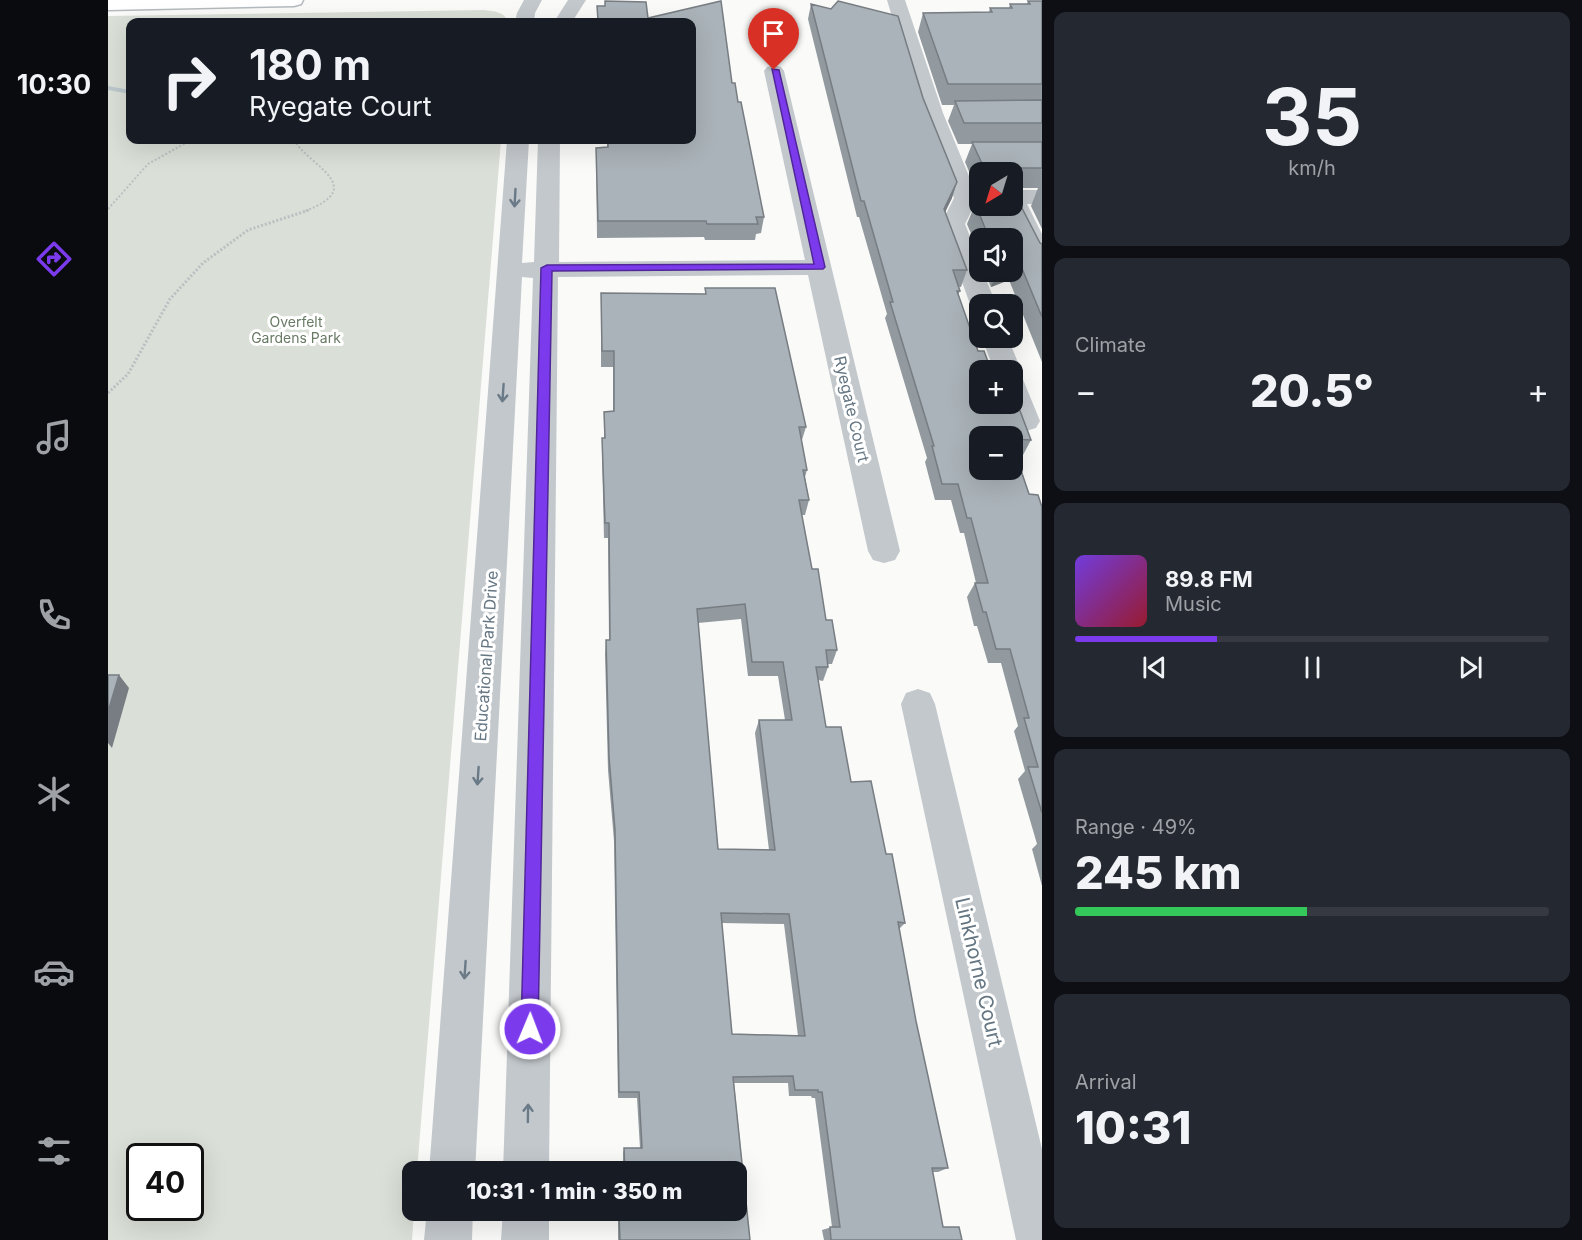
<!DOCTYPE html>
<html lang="en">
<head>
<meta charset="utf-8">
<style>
	:root { --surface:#171b24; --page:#242831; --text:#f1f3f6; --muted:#9ea1a6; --line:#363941; --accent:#7c3aed }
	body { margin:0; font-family:Inter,sans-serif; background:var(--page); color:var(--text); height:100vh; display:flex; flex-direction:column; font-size:22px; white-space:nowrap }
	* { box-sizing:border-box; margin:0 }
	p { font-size:20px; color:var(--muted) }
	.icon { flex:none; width:33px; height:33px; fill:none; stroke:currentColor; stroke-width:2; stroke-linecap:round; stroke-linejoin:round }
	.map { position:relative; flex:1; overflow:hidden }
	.panel { display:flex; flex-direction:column; gap:12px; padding:12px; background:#0d0f14; width:540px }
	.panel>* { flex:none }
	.guide { position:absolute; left:18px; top:18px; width:570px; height:126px; border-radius:12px; box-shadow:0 6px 24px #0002; background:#171b24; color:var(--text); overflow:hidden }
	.needle { width:39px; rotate:218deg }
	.controls { position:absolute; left:861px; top:162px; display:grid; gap:12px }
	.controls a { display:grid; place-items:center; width:54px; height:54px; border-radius:12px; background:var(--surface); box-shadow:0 6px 24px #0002; font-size:30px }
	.speed { position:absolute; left:18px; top:1143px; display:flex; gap:12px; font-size:30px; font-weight:700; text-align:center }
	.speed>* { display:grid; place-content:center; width:78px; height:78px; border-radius:50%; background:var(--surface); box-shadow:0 6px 24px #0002; line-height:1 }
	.speed .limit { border:3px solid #111; border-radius:9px; background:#fff; color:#111 }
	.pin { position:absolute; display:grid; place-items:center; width:51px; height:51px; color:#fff; margin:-62px -26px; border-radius:50% 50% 50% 0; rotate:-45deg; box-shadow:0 0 6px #0007 }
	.pin .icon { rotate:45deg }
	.me { position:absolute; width:66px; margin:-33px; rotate:1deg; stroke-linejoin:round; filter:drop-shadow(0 0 4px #0008) }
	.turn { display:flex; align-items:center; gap:21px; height:126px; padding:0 24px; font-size:27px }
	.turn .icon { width:78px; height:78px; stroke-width:2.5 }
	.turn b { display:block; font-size:42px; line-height:51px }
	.big { font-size:45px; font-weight:800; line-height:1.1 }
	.panel .tile { flex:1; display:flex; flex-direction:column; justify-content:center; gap:9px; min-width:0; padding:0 21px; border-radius:12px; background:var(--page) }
	.panel .dial { align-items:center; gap:0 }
	.dial b { font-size:78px; line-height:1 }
	.song { display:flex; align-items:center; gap:18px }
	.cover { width:72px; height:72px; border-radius:9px; background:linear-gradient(135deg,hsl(260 70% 55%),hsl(350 70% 35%)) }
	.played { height:6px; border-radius:3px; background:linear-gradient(90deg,var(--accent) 30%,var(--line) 30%) }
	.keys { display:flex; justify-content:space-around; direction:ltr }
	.heat { display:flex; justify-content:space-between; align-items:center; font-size:33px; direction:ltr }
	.charge { height:9px; border-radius:4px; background:linear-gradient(90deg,#34c759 49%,var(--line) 0) }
	.trip { position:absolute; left:294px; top:1161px; width:345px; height:60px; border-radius:12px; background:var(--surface); box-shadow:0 6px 24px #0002; font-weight:800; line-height:60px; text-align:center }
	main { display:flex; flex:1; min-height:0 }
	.tab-bar { display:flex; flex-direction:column; width:108px; justify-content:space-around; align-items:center; background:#090b0e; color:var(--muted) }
	.tab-bar .icon { width:42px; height:42px }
	.tab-bar .active { color:var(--accent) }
	.tab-bar b { font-size:27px; color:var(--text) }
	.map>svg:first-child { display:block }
	.green { fill:#dadfd7; fill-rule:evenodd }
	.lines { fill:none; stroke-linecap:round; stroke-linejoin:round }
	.stream { fill:#bbc7cb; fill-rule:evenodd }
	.major-casing { stroke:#b5babe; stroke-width:3 }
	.path-far1 { stroke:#bbbfc2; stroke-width:2; stroke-dasharray:2 2; stroke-linecap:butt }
	.path { stroke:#bbbfc2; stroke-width:3; stroke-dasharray:2 2; stroke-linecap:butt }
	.minor { fill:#c3c8cc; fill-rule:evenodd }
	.major { fill:#fff; fill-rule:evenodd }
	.wall { fill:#929a9f; fill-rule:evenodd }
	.shaded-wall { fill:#777d82 }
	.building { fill:#aab3b9; stroke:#777d82; stroke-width:1.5; fill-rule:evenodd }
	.oneway { stroke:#6a7a87 }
	.route { fill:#7c3aed; stroke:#51269a; stroke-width:1.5 }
	.labels { text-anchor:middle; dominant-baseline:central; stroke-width:6; stroke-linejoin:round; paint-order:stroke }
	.far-park-label { font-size:14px; fill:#687a64; stroke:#fff }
	.street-label { font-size:16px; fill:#657683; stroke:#fff }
	.near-street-label { font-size:20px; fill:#657683; stroke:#fff }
</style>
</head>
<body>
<main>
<nav class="tab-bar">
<b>10:30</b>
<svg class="icon active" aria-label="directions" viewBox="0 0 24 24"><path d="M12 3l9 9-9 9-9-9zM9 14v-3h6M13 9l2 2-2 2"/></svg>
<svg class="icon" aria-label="music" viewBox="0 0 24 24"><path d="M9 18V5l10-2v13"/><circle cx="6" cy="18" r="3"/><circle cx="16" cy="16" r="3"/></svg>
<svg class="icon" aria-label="phone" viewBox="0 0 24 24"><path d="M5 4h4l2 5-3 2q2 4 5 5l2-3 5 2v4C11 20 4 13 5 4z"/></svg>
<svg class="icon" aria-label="climate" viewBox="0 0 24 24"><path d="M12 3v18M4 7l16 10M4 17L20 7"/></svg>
<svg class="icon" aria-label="car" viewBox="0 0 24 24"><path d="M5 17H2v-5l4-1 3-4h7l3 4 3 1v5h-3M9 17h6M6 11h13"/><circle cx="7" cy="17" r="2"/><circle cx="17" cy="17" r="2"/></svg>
<svg class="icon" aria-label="filters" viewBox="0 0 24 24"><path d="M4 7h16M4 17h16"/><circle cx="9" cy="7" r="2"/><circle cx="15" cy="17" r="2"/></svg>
</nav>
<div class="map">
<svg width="934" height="1240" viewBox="0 0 934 1240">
	<rect width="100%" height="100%" fill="#fafaf8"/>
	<path class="green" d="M376,10C386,11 397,12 400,22H22V140H393L309,1171L304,1172L306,1211L304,1240H0V16ZM32,1156H82V1208H32Z"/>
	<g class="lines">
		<path class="stream" d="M0,86L22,90V94L0,90Z"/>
		<g class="major-casing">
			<path id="major" d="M0,0H195L193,4L186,6L0,10Z"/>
		</g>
		<path class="path-far1" d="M186,140C201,166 261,187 197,211
			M0,209L40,164L83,140"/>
		<path class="path" d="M0,393L20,374L62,299L95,263L140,230L201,210"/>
		<path class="minor" d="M416,0H434L427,13L426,22H407L409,13Z
			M460,0H478L464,22H446Z
			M779,0H797L835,113L870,198L857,224L872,262V272H875L888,304H872V311L866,310L862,304L833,224L846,198L813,113Z
			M666,65L673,67L676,71L792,551L787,560L776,563L765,560L760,551L700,275L450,277L441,1172H395L425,278L414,277L367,1172H321L399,140H421L414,263L426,262L430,140H452L451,262L697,260L656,71L659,67Z
			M904,190H934V204H919L934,234V265L925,263L922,258L897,206H904Z
			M874,338H900L913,370L909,376L914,377L932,421L928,428L918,431L908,428L897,404H904V370H886Z
			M810,689L822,693L827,704L934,1149V1240H908L793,704L798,693Z
			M319,1210H365L364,1240H316Z
			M395,1210H441V1240H393Z"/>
		<use href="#major" class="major"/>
	</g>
	<path class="wall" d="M920,1H934V229L923,206L930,188H908L906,192L932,243L934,244V362L901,280L883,287L877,272H904V238H872V255L859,224L871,195L857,162L864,144H850L840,121L846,105H834L810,32L815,13L881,12L882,8H901L902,4H919ZM872,172H904V206H872Z
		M703,4L844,198L837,211L859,270L853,287H850L852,291L850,295L872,370L923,440L915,455H908L921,494L934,507V886L924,849L929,844L910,779L917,771L906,731L910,726L893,663H880L869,626H866L859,597L867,583H868L856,533H852L843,500H827L817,462L819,458L777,318L779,314L751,217H749L700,19ZM904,436V470H872Z
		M489,6L540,18L624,83L656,217L653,233L648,234L647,240H597L596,237L489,238L488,148H499V140H584L489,20Z
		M597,288L698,427L693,443L699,470L697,477L701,500L697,515H694L704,569L718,620L729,650L724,664H720V667L715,681L710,680L718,727L743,782L778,854L797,923L791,929L808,1021L840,1168L830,1172H824L835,1227L854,1240H716L714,1230L724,1227L707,1098H704L703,1096H681L680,1083H626L642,1240H510V1218L511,1216H517V1210H628V1172H515V1153L516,1148H532L529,1098H510L506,841L500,770L497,654L498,640H501L500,538H496L494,454V438H496V412L505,411V367H493V293L597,294ZM633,619L640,676H670L677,720H651L647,733L661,850L610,849L590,623ZM614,923L676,924L690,1036L624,1034Z"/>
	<path class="shaded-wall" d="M849,182L844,198L831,225L836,209Z
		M910,259L904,271V261Z
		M889,272H904L901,280L883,287Z
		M11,675L21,688L4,748L0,743V712Z"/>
	<path class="building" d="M497,1L538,2L540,18L613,1L624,83H627L630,102H633L656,217H648L650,224H599L598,221H490L488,148L500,147V140H584V22H486V20H490L489,6H497Z
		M730,1L790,16L815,98L849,182L836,209L859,270H845L852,291H849L870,351H876L883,370H872V404L909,403L923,440L904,439V436H872V470H904V444L921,494L930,495L934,507V813L920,767H930L916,718H921L902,649H888L878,612H875L867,583H880L863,518H859L850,484H834L824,446H826L782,302H785L756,201H753L703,4L723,9Z
		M920,1H934V84H840L815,13L884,12L882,8H904L902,4H922Z
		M934,100V123H856L847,101Z
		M864,142H934V168H910V183H904V172H878Z
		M904,189L932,243L934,244V317L910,259L904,261V238H881L867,203L872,194V206H904Z
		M597,288H667L698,427H691L699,470H695L701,500H691L704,569H710L718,620H724L729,650H718L720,667H708L718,727H733L743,782L763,781L778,854H784L797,923L790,922L808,1021L840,1168H824L835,1227H851L854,1240H723L722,1227H732L714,1092H710V1090H687L685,1076L625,1077L642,1240H512L511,1216H518V1210H628V1172H517L516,1148H534L531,1092H511L507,830L501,757L498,640H502L501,523H497L494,438H497L496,412L506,411V351H494L493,293L598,294ZM637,604L644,662H675L684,720H651L667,850L610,849L589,609ZM613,913L681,914L697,1036L624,1034Z
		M0,675H11L0,712Z"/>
	<defs><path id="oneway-shaft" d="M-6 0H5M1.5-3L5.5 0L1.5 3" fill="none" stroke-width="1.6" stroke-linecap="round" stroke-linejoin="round" transform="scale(1.5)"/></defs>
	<g class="oneway">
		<use href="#oneway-shaft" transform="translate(407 198) rotate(93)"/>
		<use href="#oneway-shaft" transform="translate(395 393) rotate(94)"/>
		<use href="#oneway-shaft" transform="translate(370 776) rotate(94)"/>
		<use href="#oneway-shaft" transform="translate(357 970) rotate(94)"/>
		<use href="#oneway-shaft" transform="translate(420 1113) rotate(-89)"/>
	</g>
	<path class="route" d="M664,69L671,70L717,267L715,269L444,271L430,1029L428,1035L422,1038L415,1035L413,1029L433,268L439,265L706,264Z"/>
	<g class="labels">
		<g class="far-park-label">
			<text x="188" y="321">Overfelt<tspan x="188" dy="16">Gardens Park</tspan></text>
		</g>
		<g class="street-label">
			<text transform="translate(744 409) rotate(77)">Ryegate Court</text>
			<text transform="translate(378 656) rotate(-86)">Educational Park Drive</text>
		</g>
		<g class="near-street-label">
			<text transform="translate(871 972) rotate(77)">Linkhorne Court</text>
		</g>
	</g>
</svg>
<div class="controls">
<a><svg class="needle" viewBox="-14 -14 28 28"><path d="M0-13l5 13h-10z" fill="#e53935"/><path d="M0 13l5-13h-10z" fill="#9ea1a6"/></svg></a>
<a><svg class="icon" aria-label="sound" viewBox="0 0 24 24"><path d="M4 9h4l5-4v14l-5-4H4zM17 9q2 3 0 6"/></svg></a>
<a><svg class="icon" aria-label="search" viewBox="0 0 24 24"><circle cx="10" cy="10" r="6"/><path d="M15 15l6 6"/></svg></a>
<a>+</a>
<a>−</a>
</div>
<div class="speed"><div class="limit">40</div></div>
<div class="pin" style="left:666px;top:70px;background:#d93025"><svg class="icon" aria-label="arrive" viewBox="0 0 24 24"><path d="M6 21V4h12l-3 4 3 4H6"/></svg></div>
<svg class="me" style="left:422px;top:1029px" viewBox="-20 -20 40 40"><circle r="17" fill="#7c3aed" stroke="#fff" stroke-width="3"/><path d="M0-11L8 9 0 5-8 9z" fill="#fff"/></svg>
<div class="trip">10:31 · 1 min · 350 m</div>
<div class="guide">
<div class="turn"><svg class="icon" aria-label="right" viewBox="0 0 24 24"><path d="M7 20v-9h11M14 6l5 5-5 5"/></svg><div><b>180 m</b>Ryegate Court</div></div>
</div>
</div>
<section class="panel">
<div class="tile dial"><b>35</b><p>km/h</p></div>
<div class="tile"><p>Climate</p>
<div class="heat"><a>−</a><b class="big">20.5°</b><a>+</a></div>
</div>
<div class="tile">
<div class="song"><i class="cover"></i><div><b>89.8 FM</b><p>Music</p></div></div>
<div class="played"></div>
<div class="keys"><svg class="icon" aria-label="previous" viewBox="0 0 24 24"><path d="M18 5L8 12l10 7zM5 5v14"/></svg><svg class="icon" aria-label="pause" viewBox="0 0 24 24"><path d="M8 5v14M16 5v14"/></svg><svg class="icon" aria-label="next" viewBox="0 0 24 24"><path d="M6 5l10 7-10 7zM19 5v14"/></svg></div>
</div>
<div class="tile"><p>Range · 49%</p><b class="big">245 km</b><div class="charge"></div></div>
<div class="tile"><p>Arrival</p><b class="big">10:31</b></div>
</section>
</main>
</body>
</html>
